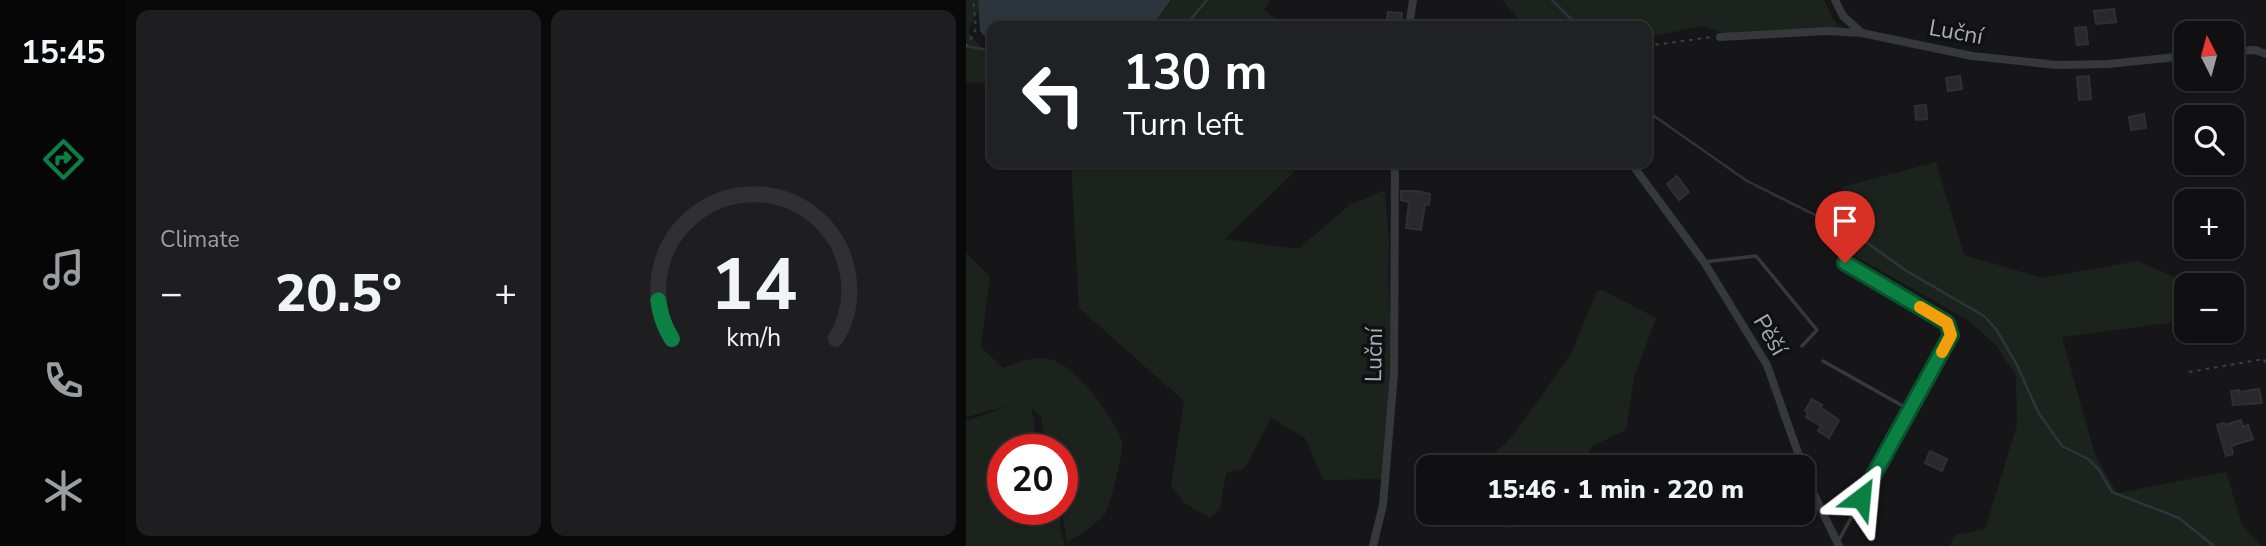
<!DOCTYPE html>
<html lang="en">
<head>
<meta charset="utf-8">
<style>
	:root { --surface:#101012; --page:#1e1e20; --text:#f1f3f6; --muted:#9c9d9f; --line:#303032; --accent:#0b8043 }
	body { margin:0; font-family:"Nunito Sans",sans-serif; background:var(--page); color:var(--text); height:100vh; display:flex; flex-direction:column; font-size:26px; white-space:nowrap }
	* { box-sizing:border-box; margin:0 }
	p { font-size:23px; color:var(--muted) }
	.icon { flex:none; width:38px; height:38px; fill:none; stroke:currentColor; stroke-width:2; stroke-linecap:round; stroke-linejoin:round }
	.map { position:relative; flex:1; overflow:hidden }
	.panel { display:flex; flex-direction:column; gap:10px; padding:10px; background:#09090a; width:840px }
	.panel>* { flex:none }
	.guide { position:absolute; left:21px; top:21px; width:665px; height:147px; border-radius:14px; box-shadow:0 2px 5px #0004,0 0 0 2px var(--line); background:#202124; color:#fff; overflow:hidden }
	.needle { width:46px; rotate:354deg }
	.tools { position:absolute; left:1208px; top:21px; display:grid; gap:14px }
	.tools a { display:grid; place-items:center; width:70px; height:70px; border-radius:14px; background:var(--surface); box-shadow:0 2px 5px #0004,0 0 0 2px var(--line); font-size:35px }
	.speed { position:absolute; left:21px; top:434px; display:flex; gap:14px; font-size:35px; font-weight:700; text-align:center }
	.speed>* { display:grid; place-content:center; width:91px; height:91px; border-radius:50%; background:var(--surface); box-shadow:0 2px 5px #0004,0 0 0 2px var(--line); line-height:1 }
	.speed .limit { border:10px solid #d22; background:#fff; color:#111 }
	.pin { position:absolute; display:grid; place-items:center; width:60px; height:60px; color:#fff; margin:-72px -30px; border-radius:50% 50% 50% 0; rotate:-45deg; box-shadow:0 0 7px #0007 }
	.pin .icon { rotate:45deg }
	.me { position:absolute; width:77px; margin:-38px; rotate:29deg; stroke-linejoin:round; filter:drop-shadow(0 0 5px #0008) }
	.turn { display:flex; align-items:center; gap:24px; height:147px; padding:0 21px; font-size:32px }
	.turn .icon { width:91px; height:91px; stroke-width:2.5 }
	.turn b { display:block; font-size:49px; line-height:60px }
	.big { font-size:52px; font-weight:800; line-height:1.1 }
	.panel .widget { flex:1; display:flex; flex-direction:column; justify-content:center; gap:10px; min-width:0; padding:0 24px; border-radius:14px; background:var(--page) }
	.panel .dial { align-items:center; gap:0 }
	.dial svg { height:182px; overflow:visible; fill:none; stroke:var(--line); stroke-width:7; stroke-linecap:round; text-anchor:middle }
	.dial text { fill:var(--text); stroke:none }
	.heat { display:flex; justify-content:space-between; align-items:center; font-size:38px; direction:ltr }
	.panel .tiles { flex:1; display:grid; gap:10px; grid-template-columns:repeat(2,1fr) }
	.trip { position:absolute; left:450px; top:455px; width:399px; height:70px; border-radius:14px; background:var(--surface); box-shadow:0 2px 5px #0004,0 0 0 2px var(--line); font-weight:800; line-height:70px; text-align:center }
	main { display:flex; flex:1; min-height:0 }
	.dock { display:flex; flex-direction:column; width:126px; justify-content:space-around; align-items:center; background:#060607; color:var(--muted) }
	.dock .icon { width:49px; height:49px }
	.dock .active { color:var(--accent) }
	.dock b { font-size:32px; color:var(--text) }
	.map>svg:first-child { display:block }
	.green { fill:#1c231d; fill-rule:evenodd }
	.water { fill:#2c353c }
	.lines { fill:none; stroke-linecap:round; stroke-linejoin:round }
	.stream { stroke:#2c353c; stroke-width:2.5 }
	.building { fill:#29292c; stroke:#303034; stroke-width:2 }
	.path { stroke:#3d3f44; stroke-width:2; stroke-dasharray:3.5 5; stroke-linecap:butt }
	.lane { stroke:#37383d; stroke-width:3.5 }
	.street { stroke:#37383d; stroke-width:8 }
	.route-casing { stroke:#07532c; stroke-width:18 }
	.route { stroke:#0b8043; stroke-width:12 }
	.slow { stroke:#f59e0b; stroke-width:12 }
	.labels { text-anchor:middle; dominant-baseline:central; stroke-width:7; stroke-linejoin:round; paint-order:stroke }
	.street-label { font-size:23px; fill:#a8adb8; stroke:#111113 }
</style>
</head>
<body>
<main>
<nav class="dock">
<b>15:45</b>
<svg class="icon active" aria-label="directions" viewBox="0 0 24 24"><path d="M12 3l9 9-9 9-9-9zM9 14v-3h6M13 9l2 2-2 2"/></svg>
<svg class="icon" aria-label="music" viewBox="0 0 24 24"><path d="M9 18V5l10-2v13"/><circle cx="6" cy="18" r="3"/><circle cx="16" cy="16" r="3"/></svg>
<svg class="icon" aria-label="phone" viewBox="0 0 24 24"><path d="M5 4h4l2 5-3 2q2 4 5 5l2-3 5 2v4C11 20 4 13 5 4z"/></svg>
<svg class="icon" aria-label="climate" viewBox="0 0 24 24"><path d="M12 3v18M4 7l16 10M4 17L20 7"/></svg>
</nav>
<section class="panel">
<div class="tiles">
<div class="widget"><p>Climate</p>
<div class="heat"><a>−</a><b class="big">20.5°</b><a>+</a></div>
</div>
<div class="widget dial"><svg viewBox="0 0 100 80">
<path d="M14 69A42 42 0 1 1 86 69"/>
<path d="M14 69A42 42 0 0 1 8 52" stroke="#0b8043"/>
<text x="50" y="56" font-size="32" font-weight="700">14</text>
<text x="50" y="72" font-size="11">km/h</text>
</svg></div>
</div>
</section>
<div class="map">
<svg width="1300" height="546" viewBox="0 0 1300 546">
	<rect width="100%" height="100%" fill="#161618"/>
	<path class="green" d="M0,0H12V12L2,31L18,51L26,52V84L0,82Z
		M206,0H304L298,10L319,26H186Z
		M536,0H858L867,19L878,31L759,34L738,26L681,37V26H559Z
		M970,162L998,255L1077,278L1171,261L1213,279L1216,312L1210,322L1096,337L1129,455L1151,493L1260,472L1276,525L1295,546H984L989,535L1019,529L1051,425L1050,376L1029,344L1002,320L882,252L899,220L871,206L876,187Z
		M105,163H330V170L259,239L332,249L385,204L419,190L423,243L422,273L426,364L418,479L357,480L339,438L305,418L282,462L275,471L273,469L260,473L254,508L244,518L220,504L205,486L218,401L113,308Z
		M0,253L24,277L15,347L37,368C53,362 66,356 83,359C108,363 149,418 156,441C158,450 144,506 139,514C132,523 111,536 101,543L96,512L94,528L99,546H0V421L49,404L0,417ZM64,406L75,417L79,441L72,450H96V509H37V450H61C72,434 70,421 64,406Z
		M637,290L690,318L668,378L660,430L626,446L617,467H530V452L546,437L605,354L631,291Z
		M523,513H586L580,522L542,528L490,517L491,514L522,520Z"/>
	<path class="water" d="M12,0H205L186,26H26V44L14,31Z"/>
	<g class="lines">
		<path class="stream" d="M586,0L612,26
			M219,26L241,0
			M0,46L26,51
			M681,111L781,181L893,237L939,270L1018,316L1030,329L1051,365L1072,412L1096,446L1122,459L1133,470L1146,492L1213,518L1248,546"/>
	</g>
	<path class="building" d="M1148,9L1150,22L1130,24L1128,11Z
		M422,12L436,13L435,26H420Z
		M1120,27L1122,44L1111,45L1109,28Z
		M994,76L996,89L982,91L980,78Z
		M1123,76L1125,99L1113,100L1111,77Z
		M960,105L961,119L950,120L949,106Z
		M1178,114L1180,128L1165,130L1163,117Z
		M711,176L723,192L713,200L701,184Z
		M435,191H451L464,194L463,205L459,204L455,230L440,228L443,202L435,200Z
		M1293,389L1296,403L1267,405L1265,391L1273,390V392Z
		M846,399L856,405L854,407L873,420L863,438L852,431L855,426L840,417L842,413L839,411Z
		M1275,420L1277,427L1282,425L1287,439L1265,446L1267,454L1260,456L1251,425L1258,423L1259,425Z
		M964,451L981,459L976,471L959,463Z"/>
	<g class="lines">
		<path class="path" d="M681,46L746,37
			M0,47L10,29L7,0
			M1223,372L1298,359L1300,367"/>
		<path class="lane" d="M738,262L790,256L851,330L836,346
			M857,361L944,410
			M873,540L985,335L981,323L879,263"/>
		<path class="street" d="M869,0L877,16L896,33
			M443,26L447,0
			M754,37L861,31L896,33L1006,56L1091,65L1142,64L1220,56
			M1265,51L1289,50L1300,54
			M665,163L738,262L801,365L843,484L873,546
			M407,546L417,505L428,374L429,163"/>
	</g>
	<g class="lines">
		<g class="route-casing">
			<path id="route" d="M879,263L981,323L985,335L895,498"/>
		</g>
		<use href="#route" class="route"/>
		<path class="slow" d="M954,307L981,323L985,335L976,352"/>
	</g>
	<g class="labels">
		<g class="street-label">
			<text transform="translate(990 32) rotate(10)">Luční</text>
			<text transform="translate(804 335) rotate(60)">Pěší</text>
			<text transform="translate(408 355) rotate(-89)">Luční</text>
		</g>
	</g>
</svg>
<div class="tools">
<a><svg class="needle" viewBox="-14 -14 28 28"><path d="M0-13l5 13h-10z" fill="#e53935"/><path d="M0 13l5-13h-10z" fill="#9c9d9f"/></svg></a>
<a><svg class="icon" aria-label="search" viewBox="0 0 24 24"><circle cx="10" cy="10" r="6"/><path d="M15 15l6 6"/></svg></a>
<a>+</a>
<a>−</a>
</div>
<div class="speed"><div class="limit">20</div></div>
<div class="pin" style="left:879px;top:263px;background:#d93025"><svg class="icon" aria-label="arrive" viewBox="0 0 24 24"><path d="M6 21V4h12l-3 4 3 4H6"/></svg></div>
<svg class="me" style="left:895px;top:498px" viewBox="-20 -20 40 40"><path d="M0-17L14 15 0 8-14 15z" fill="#0b8043" stroke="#fff" stroke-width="4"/></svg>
<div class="trip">15:46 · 1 min · 220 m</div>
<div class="guide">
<div class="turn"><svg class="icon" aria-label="left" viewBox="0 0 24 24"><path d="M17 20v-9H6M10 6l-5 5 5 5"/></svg><div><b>130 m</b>Turn left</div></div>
</div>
</div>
</main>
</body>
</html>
